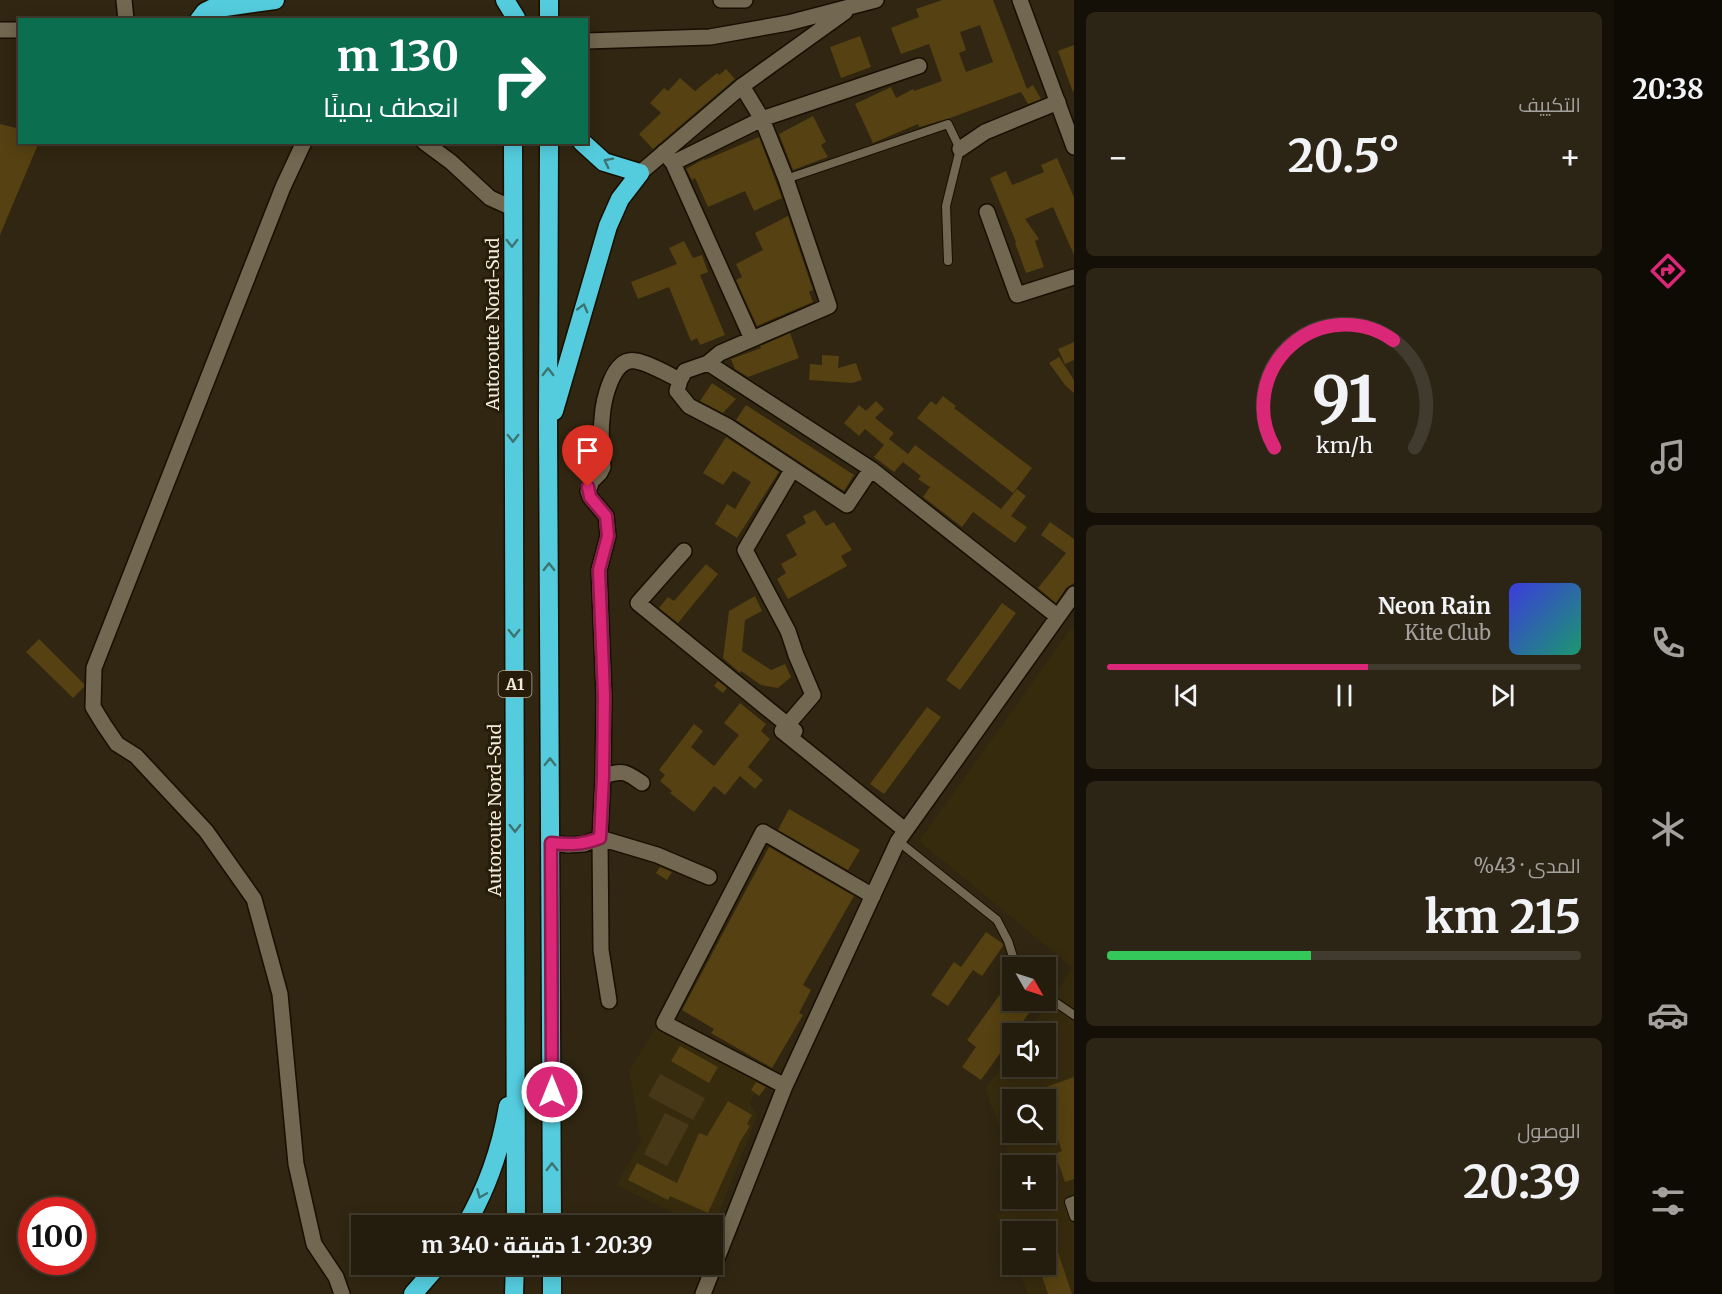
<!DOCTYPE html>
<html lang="ar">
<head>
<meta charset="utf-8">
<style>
	:root { --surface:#241c0d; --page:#2c2516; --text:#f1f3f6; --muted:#a3a19d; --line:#413a2e; --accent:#db2777 }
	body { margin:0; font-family:Merriweather,Cairo,serif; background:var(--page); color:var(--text); direction:rtl; height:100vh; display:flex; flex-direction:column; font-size:22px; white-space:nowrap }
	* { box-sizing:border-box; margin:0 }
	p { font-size:20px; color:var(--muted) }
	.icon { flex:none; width:33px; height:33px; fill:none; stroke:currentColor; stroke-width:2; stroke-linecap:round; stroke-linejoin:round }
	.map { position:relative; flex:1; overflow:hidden; direction:ltr }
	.sheet { display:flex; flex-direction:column; gap:12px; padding:12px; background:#140f07; width:540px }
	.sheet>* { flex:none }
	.guide { position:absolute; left:18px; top:18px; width:570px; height:126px; border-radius:0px; box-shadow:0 3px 15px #0003,0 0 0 2px var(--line); direction:rtl; background:#0b6e4f; color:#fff; overflow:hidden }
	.needle { width:39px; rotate:129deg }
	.controls { position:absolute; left:1002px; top:957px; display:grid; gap:12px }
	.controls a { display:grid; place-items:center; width:54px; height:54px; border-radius:0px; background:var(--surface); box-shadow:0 3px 15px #0003,0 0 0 2px var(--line); font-size:30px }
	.speed { position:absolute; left:18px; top:1197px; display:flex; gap:12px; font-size:30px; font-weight:700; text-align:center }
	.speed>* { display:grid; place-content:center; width:78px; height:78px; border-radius:50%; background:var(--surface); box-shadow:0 3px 15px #0003,0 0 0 2px var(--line); line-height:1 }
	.speed .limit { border:9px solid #d22; background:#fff; color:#111 }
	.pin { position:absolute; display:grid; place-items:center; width:51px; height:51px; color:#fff; margin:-62px -26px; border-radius:50% 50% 50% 0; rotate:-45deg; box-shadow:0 0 6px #0007 }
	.pin .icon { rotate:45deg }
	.me { position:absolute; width:66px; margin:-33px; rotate:0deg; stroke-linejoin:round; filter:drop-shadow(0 0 4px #0008) }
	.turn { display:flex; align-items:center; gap:21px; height:126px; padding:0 30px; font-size:27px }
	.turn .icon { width:78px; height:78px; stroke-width:2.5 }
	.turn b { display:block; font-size:42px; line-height:51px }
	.big { font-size:45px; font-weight:700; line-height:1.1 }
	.sheet .widget { flex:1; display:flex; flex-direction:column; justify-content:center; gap:9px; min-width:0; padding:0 21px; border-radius:9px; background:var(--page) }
	.sheet .dial { align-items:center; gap:0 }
	.dial svg { height:156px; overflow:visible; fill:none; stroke:var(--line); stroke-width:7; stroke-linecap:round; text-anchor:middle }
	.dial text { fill:var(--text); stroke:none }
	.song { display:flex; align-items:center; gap:18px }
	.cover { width:72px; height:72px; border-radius:9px; background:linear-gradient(135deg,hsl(240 70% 55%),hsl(160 70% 35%)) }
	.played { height:6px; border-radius:3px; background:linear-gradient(90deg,var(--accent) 55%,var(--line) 55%) }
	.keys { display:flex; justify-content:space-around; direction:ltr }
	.heat { display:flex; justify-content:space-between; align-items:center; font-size:33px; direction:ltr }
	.charge { height:9px; border-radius:4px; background:linear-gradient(90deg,#34c759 43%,var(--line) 0) }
	.trip { position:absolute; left:351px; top:1215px; width:372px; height:60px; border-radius:0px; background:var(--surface); box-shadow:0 3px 15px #0003,0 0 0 2px var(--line); font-weight:700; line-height:60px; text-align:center; direction:rtl }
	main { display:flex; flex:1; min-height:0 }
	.menu { display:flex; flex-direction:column; width:108px; justify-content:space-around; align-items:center; background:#0e0b05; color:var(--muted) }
	.menu .icon { width:42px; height:42px }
	.menu .on { color:var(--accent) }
	.menu b { font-size:27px; color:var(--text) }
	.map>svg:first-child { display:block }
	.built { fill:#372b0e; fill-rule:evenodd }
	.green { fill:#473818 }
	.building { fill:#554111; fill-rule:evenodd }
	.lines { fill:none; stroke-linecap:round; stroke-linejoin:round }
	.service-casing { stroke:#180f00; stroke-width:10 }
	.minor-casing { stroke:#180f00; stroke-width:18 }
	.secondary-casing { stroke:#180f00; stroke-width:18 }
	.motorway-casing { stroke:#180f00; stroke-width:21 }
	.service { stroke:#726750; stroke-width:8 }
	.minor { stroke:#726750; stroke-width:15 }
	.secondary { stroke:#726750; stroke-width:15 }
	.motorway { stroke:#54ccdd; stroke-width:18 }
	.oneway { stroke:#3d7472 }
	.route-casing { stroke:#8e194d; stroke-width:15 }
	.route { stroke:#db2777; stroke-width:10 }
	.labels { text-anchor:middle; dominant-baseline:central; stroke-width:6; stroke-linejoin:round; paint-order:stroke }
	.shield { fill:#261c07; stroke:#b4ad9e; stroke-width:1.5 }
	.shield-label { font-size:16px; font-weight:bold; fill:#f1ebde }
	.street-label { font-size:18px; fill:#f1ebde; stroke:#261c07 }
</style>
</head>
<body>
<main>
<nav class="menu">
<b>20:38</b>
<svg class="icon on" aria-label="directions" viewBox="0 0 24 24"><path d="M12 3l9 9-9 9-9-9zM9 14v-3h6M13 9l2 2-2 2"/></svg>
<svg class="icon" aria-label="music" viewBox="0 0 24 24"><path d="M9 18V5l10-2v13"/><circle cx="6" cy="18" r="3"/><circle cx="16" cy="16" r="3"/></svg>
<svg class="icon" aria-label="phone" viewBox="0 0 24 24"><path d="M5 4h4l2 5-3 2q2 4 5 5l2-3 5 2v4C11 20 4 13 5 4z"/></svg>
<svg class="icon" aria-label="climate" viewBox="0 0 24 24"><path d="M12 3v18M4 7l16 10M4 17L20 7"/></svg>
<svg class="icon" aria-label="car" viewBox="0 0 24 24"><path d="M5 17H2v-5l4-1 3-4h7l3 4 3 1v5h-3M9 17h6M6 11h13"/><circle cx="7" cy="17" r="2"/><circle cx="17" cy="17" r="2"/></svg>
<svg class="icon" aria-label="filters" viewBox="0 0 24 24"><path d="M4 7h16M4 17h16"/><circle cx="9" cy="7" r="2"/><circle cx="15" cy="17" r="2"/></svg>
</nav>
<section class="sheet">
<div class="widget"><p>التكييف</p>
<div class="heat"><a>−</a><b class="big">20.5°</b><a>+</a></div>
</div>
<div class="widget dial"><svg viewBox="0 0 100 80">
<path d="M14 69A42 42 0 1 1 86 69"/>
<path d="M14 69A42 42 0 0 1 75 14" stroke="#db2777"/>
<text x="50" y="56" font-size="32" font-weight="700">91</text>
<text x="50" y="72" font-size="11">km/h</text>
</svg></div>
<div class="widget">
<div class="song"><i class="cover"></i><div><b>Neon Rain</b><p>Kite Club</p></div></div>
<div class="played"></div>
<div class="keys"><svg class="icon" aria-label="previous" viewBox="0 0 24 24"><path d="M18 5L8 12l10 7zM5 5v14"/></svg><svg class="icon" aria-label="pause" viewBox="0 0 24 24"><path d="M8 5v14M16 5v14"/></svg><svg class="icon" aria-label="next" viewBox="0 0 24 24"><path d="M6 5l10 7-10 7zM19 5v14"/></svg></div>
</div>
<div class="widget"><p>المدى · 43%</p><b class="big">215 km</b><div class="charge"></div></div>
<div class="widget"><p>الوصول</p><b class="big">20:39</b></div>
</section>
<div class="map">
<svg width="1074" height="1294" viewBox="0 0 1074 1294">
	<rect width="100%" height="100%" fill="#302611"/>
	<path class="built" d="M1074,624V1294H1028L1016,1265L1046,1264V1232H1012V1256L996,1214L1027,1202L1026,1199L1046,1198V1166L1014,1165L985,1089L1012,1052V1066H1046V1034L1026,1033L1073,968L919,841ZM1012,1100H1046V1132H1012Z
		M657,1026L762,1082L750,1103L757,1116L713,1228L712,1226L699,1225L616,1185L641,1143L629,1070Z"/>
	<path class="green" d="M660,1074L705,1098L693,1120L648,1096Z
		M665,1113L689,1125L667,1166L644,1154Z"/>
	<path class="building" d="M942,0H993L1027,89L1033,85L1041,99L1028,104L1021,92L950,118L919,127L918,124L873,143L855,104L891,87L896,98L913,89L914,91L942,81L929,44L901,54L891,28L919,17L916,9ZM980,25L993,62L966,72L959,53L966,50L960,32Z
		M860,36L871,67L841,78L830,47Z
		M1074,45V91L1073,92L1058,51Z
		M726,69L735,79L653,149L639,134L661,113L650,103L664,88L668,91L680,78L695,91L717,73L719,75Z
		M813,116L826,142L821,145L828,157L793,170L779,134Z
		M0,124L20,129V142H39L0,235Z
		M759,137L782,198L754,211L745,191L708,207L695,178L692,180L686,169L704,159L705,160Z
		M1057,158L1074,197V255L1053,207L1025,219L1039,239L1035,241L1044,267L1026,273L1015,243L1016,242L990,178L1006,171L1012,185L1044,172L1041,165Z
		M788,216L813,290L809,292L813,302L757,326L736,280L742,277L736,264L763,250L755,233Z
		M684,241L693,258L702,255L708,272L700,275L725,335L700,345L697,338L691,341L669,287L638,299L631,282L677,264L669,248Z
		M790,333L799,358L748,377L735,369L731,359L761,348L760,346Z
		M1074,342V360L1065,364L1058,349Z
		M822,355L839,356L838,368L856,363L862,380L852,383L809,380L810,364L822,365Z
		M1059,357L1074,380V393L1065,385L1049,363Z
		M712,383L736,399L723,413L700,401Z
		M943,396L956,406L954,408L1032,468L1013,493L917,418L931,401L936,405Z
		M876,401L884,409L875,418L894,433L889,439L908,454L915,445L1001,509L1017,489L1026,496L1011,516L1027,527L1015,543L973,512L962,527L923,497L930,487L918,479L921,476L903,462L894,472L874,457L884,445L865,429L859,436L844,423L859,405L866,411Z
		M746,405L854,475L844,491L736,420Z
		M726,437L779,472L737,538L715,524L727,504L735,509L751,482L733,471L723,485L703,473Z
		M815,510L826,526L834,522L852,550L841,556L847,566L788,599L777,579L786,573L781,564L797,555L786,535L806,523L803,516Z
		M1050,522L1074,539V583L1066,588L1056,603L1038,588L1066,553L1041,535Z
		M706,564L718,574L678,623L659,608L668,597L674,601Z
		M755,596L762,611L745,620L742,651L771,670L785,664L791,677L778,688L761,685L741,671L740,673L723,658L729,611Z
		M1002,603L1016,613L960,690L946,680Z
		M39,639L84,684V687L73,698L26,652Z
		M718,681L727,688L723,693L714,686Z
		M740,703L766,724L761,731L770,739L748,767L763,780L755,789L740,776L725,795L714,786L694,812L670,793L672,791L660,781L665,775L659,770L694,724L703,731L691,747L714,766L739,735L724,723Z
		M927,707L941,717L884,794L870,784Z
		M789,809L860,850L848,870L778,830Z
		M769,847L854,896L803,985L811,990L799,1013L803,1015L772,1068L711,1033L714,1029L682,1010Z
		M660,867L672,872L667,880L656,873Z
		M986,932L1002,943L1003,946L982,976L973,970L948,1006L931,995L954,962L961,967Z
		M1001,993L1029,1013L981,1080L962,1067L976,1047L967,1040Z
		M680,1046L718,1067L709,1083L671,1061Z
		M1074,1077V1179L1065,1182L1055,1154L1062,1151L1041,1089Z
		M756,1082L766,1087L759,1096L751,1090Z
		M728,1101L752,1115L747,1124L750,1126L741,1140L708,1213L670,1196L668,1200L628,1180L637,1163L677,1183L699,1133L707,1136Z
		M1047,1219L1072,1294H1048L1038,1264H1046V1220Z"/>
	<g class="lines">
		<g class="service-casing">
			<path id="service" d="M786,179L948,124L960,149L946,206L948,261
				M898,841L997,920L1008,941L1014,960L1023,968
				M1046,986L1050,997L1055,1002L1074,1015
				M1074,1200L1069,1202L1074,1217"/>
		</g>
		<g class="minor-casing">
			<path id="minor" d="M124,0L126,20
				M721,0H745
				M742,86L762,119L786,179L829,306L720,353L708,363L871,469L1057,616
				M304,142L283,187L94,668L93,707L104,725L117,744L136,756L206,831L254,899L280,994L296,1164L314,1244L336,1277L342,1294
				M424,142L451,162L490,198L512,208
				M960,149L985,132L1058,102
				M664,152L673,163L762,119L919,66
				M673,163L752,339
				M987,212L1017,295L1074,277
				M708,363L685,371L680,380L677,391L689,406L729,427L847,505L871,469
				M792,470L745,550L788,631L796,655L813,695L782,731L905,830
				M684,551L638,603L795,731
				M603,776C623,770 625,771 642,783
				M551,843L568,845L584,844L600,838L657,855L709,877
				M609,1001L601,950L600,838L603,776L604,696L599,570L608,536L606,516L590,497L588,491L592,481L600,473L603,467C602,451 600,435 602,419C603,402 612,356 636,361C649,363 667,374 680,380
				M785,1086L664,1023L763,832L873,896
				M703,1294L785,1086L898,841L1074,594"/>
		</g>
		<g class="secondary-casing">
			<path id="secondary" d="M1020,0L1074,147
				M0,30H20
				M586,41L710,37L788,23L876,0
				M640,173L742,86L845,12"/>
		</g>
		<g class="motorway-casing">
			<path id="motorway" d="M505,0L516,18
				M549,0V20
				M199,20L205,12L211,9L275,0
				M513,142L516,1226
				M549,142L548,424L552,1226
				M554,411L608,226L620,199L640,173L604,162L582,142
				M465,1226C487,1189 501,1148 508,1106
				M552,1264V1294
				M413,1294L439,1264
				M514,1294L515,1264"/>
		</g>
		<use href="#service" class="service"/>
		<use href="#minor" class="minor"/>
		<use href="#secondary" class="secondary"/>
		<use href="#motorway" class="motorway"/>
	</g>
	<defs><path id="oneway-chevron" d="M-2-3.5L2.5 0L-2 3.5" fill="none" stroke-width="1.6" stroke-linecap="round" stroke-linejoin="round" transform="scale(1.5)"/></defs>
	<g class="oneway">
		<use href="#oneway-chevron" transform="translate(608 162) rotate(-153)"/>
		<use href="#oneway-chevron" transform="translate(512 243) rotate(90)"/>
		<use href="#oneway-chevron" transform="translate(583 308) rotate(-75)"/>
		<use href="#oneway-chevron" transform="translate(548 372) rotate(-90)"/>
		<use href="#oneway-chevron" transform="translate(513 438) rotate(90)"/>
		<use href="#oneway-chevron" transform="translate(549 567) rotate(-90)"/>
		<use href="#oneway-chevron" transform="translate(514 633) rotate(90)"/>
		<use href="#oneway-chevron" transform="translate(550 762) rotate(-90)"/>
		<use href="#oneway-chevron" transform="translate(515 828) rotate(90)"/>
		<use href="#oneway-chevron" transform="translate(552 1167) rotate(-90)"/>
		<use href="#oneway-chevron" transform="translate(481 1194) rotate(113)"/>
	</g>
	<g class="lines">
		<g class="route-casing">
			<path id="route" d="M552,1092L551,843C569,845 582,845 600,838L603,776L604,696L599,570L608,536L606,516L590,497L588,487"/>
		</g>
		<use href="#route" class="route"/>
	</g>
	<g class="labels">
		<rect class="shield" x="498.5" y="671" width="33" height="26" rx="4.5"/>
		<g class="shield-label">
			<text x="515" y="684">A1</text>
		</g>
		<g class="street-label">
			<text transform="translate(492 324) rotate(-90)">Autoroute Nord-Sud</text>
			<text transform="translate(494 810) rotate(-90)">Autoroute Nord-Sud</text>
		</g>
	</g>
</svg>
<div class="controls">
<a><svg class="needle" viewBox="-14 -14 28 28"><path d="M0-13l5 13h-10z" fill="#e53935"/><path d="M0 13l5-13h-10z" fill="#a3a19d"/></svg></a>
<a><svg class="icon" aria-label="sound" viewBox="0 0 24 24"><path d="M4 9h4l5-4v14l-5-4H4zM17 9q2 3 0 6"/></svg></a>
<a><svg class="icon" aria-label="search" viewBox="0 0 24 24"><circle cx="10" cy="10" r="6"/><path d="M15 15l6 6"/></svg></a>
<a>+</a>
<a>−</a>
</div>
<div class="speed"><div class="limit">100</div></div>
<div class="pin" style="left:588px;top:487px;background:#d93025"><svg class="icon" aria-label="arrive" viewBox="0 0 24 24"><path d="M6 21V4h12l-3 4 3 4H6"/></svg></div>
<svg class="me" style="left:552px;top:1092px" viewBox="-20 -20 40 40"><circle r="17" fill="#db2777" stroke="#fff" stroke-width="3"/><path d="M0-11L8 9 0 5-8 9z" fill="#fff"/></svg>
<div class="trip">20:39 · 1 دقيقة · 340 m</div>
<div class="guide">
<div class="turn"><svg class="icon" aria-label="right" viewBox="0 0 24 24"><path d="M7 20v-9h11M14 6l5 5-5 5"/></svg><div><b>130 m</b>انعطف يمينًا</div></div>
</div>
</div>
</main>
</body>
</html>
